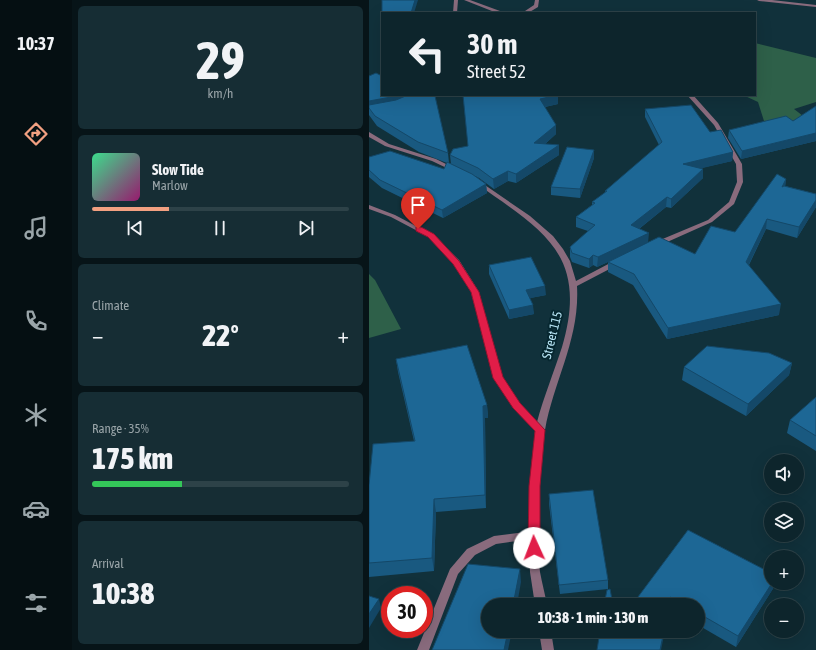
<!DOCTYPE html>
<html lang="en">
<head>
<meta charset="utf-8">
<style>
	:root { --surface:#0d252c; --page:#162d34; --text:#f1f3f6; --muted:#9aa5a9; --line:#2d4248; --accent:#f2a081 }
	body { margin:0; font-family:"Asap Condensed",sans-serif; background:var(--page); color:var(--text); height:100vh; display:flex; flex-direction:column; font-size:15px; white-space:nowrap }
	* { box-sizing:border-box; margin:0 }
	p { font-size:13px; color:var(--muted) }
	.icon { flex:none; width:22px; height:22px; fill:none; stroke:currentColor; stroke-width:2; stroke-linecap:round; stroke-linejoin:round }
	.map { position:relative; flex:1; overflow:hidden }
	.side { display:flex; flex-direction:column; gap:6px; padding:6px; background:#071418; width:297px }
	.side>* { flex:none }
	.top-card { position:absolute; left:12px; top:12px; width:375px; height:84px; border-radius:0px; box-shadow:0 4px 16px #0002,0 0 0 1px var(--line); background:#0d252c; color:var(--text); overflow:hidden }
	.fabs { position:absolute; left:395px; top:454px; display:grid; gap:8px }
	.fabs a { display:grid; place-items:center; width:40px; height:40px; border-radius:50%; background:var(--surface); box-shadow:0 4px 16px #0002,0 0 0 1px var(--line); font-size:20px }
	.speed { position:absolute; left:12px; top:586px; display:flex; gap:8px; font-size:20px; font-weight:700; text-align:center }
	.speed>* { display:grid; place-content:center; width:52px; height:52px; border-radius:50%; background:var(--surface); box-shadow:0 4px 16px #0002,0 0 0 1px var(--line); line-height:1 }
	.speed .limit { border:6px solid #d22; background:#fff; color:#111 }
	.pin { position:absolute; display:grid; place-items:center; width:34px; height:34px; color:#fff; margin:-41px -17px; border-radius:50% 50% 50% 0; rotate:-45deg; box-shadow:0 0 4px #0007 }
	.pin .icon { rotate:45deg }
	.me { position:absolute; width:44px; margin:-22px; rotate:358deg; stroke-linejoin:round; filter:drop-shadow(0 0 3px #0008) }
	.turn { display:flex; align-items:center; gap:14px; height:84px; padding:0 20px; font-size:18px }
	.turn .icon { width:52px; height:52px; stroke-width:2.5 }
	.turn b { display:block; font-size:28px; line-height:34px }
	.big { font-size:30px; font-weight:800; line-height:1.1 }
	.side .widget { flex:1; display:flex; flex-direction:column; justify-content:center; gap:6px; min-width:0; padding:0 14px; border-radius:6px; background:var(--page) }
	.side .dial { align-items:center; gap:0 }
	.dial b { font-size:52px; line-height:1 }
	.song { display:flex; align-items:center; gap:12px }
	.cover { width:48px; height:48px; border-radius:6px; background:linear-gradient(135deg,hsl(150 70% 55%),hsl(320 70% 35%)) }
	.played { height:4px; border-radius:2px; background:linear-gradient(90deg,var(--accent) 30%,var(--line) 30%) }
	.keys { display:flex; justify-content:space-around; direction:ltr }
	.heat { display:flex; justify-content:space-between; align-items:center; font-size:22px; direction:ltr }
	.charge { height:6px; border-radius:3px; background:linear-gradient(90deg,#34c759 35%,var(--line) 0) }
	.trip { position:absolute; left:112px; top:598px; width:224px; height:40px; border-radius:20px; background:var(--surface); box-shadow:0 4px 16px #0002,0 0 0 1px var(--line); font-weight:800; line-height:40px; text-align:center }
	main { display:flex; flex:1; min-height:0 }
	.dock { display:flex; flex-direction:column; width:72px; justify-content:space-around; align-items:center; background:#050f12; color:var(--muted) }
	.dock .icon { width:28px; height:28px }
	.dock .current { color:var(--accent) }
	.dock b { font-size:18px; color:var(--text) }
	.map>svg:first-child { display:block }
	.green { fill:#2e6049 }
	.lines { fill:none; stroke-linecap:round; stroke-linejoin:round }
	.lane { fill:#896b7d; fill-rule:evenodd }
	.street { fill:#896b7d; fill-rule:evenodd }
	.wall { fill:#195980 }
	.shaded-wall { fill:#144868 }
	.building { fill:#1d6795; stroke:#144868 }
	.route { fill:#e11d48; stroke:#92132f }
	.labels { text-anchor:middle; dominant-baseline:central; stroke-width:4; stroke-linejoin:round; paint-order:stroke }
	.street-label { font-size:13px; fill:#b9e6f6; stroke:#062730 }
</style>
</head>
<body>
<main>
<nav class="dock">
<b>10:37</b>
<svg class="icon current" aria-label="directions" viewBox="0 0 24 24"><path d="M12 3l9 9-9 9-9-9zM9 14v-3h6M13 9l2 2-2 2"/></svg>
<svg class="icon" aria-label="music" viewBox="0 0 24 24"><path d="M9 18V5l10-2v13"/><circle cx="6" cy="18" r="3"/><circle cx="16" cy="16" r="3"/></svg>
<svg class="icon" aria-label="phone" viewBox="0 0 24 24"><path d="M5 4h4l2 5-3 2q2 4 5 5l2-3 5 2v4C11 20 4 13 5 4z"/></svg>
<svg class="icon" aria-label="climate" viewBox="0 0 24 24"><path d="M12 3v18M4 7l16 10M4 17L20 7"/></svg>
<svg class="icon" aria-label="car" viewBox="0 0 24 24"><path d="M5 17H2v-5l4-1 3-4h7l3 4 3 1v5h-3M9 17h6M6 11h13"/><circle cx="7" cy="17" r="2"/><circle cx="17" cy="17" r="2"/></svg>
<svg class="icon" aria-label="filters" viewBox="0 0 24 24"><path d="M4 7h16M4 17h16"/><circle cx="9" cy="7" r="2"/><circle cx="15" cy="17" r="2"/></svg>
</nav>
<section class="side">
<div class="widget dial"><b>29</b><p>km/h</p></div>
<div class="widget">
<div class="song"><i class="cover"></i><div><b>Slow Tide</b><p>Marlow</p></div></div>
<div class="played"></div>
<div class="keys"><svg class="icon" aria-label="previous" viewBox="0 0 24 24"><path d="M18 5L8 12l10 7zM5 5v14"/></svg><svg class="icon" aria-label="pause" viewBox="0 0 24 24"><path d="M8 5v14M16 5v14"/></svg><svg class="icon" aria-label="next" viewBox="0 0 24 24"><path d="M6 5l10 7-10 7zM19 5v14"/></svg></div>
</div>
<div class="widget"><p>Climate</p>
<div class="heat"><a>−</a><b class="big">22°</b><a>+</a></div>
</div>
<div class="widget"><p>Range · 35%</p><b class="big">175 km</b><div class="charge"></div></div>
<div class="widget"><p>Arrival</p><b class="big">10:38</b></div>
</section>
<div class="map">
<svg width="447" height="650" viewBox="0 0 447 650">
	<rect width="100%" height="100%" fill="#11313b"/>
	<path class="green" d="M386,43L447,58V102L425,109L447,126H409L395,121L389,102L374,95H386Z
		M0,274L6,280L32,329L0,338Z"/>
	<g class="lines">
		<path class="lane" d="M95,0H101L131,11L141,13H128Z
			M166,0H170L169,7L159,13H147L156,11L165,5Z
			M164,531L168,532L169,535L168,538L127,544L106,555L89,574L60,650H48L81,569L98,549L125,536Z"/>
		<path class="street" d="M85,0H89L88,13H84Z
			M388,0H403L447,5V7L390,1Z
			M318,95H324L349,123L373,164L374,182L365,204L343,222L287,247L283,245L284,243L339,220L360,202L368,182L367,164L345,125Z
			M0,132L20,144L67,159L89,170L88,171H84L63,161L16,146L0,137Z
			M110,181L161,216L184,236L194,249L201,261L207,281L245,261H251L252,263L208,286C211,339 185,380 176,430C173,441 174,452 173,463C169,499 166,536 171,572C173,583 176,594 178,605H166L161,572L159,531L161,490L166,431L145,408L125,378L102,292L84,263L60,237L22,217L0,209V205L26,215L64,235L90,260L110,292L133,378L151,404L168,422C175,396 185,372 193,347C220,255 175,231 108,184L107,183Z
			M170,631H182L185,650H173Z"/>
	</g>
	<path class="wall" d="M0,76L79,153L80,163L82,164L81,155L99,146L189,96V104L176,107L187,134L176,144L190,145V155L147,183L139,181L125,189L110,178L106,176L117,184L118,193L74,218L13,188L0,177V157L75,169L78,163L50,152L8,126L0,115Z
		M447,106V141L372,159L359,138L360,130L424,121Z
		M276,109L341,132L364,152L363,161L332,168L334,178L302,208L297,207L270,229L279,242L326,254L366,232L417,179L416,186L447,194V207L428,238L397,229L380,265L410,315L298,339L264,285L239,272V262L228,267L224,265L220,268L203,262L201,257V247L219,231L207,227V217L223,205V202L236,193V191L290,145L276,117Z
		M225,150V158L211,198L182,195V187Z
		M120,265L177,295L161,298L165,314L140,319L120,274Z
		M27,359L118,405L119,418H116L117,508L67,512L65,571L0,577V485L45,441L29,372Z
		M423,363L420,375L377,416L313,380L315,367Z
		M447,397V451L418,433L421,420Z
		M180,494L239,580V589L191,594L180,504Z
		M319,530L402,583H406L405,587L367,647L329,625V605H263Z"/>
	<path class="shaded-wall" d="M46,0H49L45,13H42Z
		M26,95H42L24,104L0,108V101Z
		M188,95H195L189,96V104L171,108V99Z
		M187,125V134L166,153L165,143Z
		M447,133V141L372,159L373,151Z
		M190,145V155L147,183V174Z
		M225,150V158L211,198V189Z
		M364,152L363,161L313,173L314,164Z
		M334,169V178L302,208V199Z
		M139,171V181L125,189L124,179Z
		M417,179L416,189L413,187Z
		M117,184L118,193L74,218L73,210Z
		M298,197L297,207L262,235V225Z
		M447,200V207L428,238L430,227Z
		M398,219L397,229L376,272L377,262Z
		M280,233L279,243L228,267L229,257Z
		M224,255V265L220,268V259Z
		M176,286L177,295L157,299V290Z
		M412,304L410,315L298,339L299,328Z
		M164,305L165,314L140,319V310Z
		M423,363L420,375L377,416L379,404Z
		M118,405L119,418H116L117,508L116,495L114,406Z
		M65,499L67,512L65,571L63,558Z
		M151,569L152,582L148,605H144Z
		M403,583H406L405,587L367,647L369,636Z
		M10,599L12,608L0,628V614Z
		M139,631H143L139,650H135Z
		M295,631H296L292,650H291Z"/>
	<path class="building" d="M13,0H46L42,13H13Z
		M7,73L13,76V95H26L22,97L0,101V76Z
		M39,95H64L66,96L79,153L49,142L6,116L0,108V105L27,100Z
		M94,95H189L171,99L187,125L165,143L190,145L147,174L139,171L124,179L109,168L81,155L84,149L99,146Z
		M322,105L341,132L352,130L364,152L314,164L334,169L302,199L298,197L262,225L280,233L229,257L224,255L220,259L203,253L201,247L226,225L207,217L226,203L223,202L238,191H236L293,142L276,109Z
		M447,106V133L373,151L360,130L417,116L424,121Z
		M198,147L225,150L211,189L182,187Z
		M21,151L75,169L78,162L103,174L117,184L73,210L11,180L0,170V157Z
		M408,174L417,179L413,187L415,186L447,194V200L430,227L398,219L377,262L412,304L299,328L265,274L239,262L290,237L326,254L342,226L366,232Z
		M162,257L176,286L157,290L164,305L140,310L120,265Z
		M98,345L118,405L114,406L116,495L65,499L63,558L0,563V485L4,444L46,441L27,359Z
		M338,346L400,353L423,363L379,404L315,367Z
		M447,397V436L421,420Z
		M224,490L239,580L190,585L180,494Z
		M319,530L402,573V583H403L369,636L329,613V605H315L301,597L300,605H263Z
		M99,564L151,569L144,605H119V631H139L135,650H63Z
		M241,589L244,605H235L238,590Z
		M0,596L10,599L0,614Z
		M231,631H295L291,650H228Z"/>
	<path class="route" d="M47,227H52L65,234L90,261L110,292L134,377L151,403L176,430L171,486V548L169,551L165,553L160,551L159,548L160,486L166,431L144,408L124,378L102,292L84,264L59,237L47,231Z"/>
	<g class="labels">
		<g class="street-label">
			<text transform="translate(183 335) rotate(-76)">Street 115</text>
		</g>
	</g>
</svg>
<div class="fabs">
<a><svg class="icon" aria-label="sound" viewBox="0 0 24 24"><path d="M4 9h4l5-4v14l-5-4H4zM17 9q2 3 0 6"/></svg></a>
<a><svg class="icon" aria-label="layers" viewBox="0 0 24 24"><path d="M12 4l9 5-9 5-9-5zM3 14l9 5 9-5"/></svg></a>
<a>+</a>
<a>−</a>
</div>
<div class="speed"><div class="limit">30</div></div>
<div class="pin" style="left:49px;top:229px;background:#d93025"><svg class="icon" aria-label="arrive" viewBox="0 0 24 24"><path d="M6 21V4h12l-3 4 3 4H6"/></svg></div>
<svg class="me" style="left:165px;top:548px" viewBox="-20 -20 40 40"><circle r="19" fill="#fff"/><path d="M0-13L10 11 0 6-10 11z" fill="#e11d48"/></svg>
<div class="trip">10:38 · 1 min · 130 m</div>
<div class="top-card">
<div class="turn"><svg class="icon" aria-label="left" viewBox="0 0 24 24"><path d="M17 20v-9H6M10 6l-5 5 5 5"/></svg><div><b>30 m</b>Street 52</div></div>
</div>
</div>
</main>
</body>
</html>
